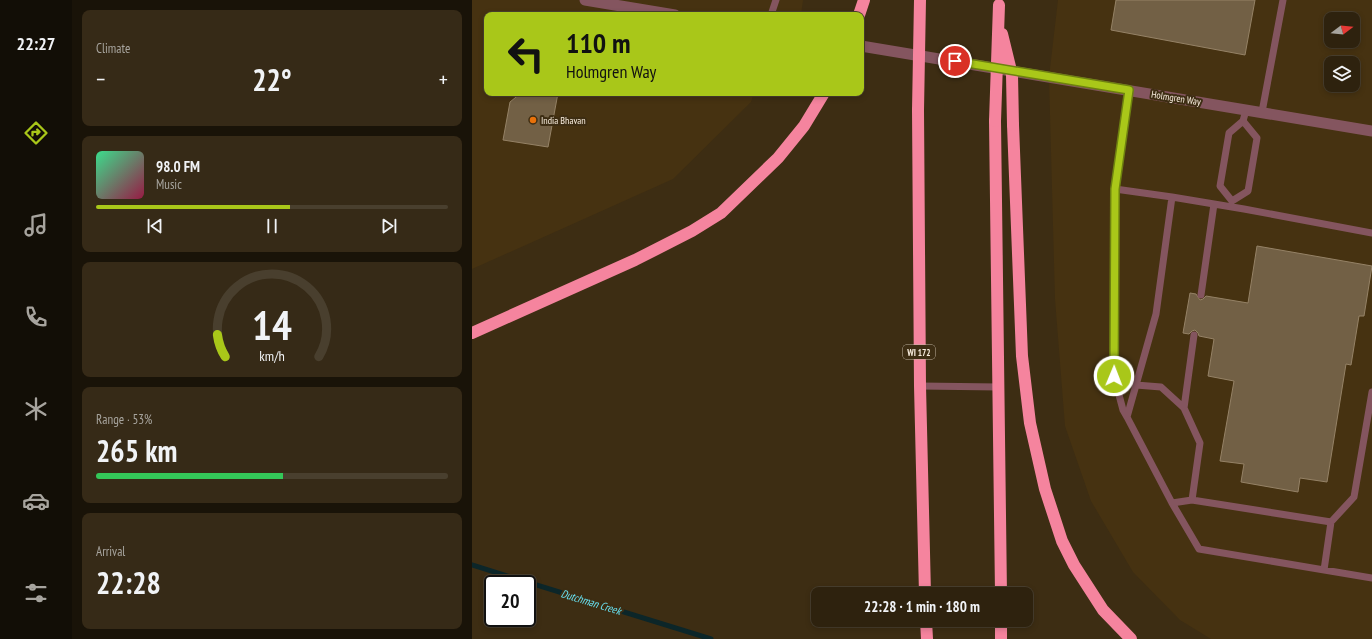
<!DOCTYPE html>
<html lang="en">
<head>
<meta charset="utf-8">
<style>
	:root { --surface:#2e220e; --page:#362a17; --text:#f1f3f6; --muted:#a7a49e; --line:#493f2e; --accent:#a9c719 }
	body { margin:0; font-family:"PT Sans Narrow",sans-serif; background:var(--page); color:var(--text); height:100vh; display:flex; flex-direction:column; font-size:15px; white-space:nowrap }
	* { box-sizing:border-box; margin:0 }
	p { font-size:13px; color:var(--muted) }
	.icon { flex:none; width:22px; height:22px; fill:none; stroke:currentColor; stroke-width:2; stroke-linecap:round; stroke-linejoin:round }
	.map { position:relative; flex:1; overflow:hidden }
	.sheet { display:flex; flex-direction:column; gap:10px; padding:10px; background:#191308; width:400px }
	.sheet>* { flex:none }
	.top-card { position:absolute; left:12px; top:12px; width:380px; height:84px; border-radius:8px; box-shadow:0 2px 6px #0003,0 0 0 1px var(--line); background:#a9c719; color:#111; overflow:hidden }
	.needle { width:26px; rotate:74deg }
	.tools { position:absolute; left:852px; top:12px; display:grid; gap:8px }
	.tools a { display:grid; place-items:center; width:36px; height:36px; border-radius:8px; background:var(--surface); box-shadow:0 2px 6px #0003,0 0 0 1px var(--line); font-size:20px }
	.speed { position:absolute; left:12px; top:575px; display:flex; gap:8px; font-size:20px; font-weight:700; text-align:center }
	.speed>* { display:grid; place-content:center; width:52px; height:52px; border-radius:50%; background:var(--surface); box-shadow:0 2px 6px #0003,0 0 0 1px var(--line); line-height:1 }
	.speed .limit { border:2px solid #111; border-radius:6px; background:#fff; color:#111 }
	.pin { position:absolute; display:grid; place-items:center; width:34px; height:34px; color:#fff; margin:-17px; border:2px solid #fff; border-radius:50%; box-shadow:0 1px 4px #0007 }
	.me { position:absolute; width:44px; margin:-22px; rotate:1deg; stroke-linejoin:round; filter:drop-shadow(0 0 3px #0008) }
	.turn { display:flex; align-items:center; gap:14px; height:84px; padding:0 16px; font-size:18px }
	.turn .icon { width:52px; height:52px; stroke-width:2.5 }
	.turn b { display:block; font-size:28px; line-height:34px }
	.big { font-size:30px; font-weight:600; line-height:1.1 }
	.sheet .tile { flex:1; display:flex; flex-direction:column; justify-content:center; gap:6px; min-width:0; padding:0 14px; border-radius:8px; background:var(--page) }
	.sheet .dial { align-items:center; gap:0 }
	.dial svg { height:104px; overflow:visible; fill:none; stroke:var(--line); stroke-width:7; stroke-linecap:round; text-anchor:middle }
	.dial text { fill:var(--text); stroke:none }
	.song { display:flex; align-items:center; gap:12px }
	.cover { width:48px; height:48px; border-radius:6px; background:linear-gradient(135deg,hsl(150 70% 55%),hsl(340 70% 35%)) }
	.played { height:4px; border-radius:2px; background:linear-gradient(90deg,var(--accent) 55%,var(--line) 55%) }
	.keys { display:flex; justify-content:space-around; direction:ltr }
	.heat { display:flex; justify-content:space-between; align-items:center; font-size:22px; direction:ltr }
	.charge { height:6px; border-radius:3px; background:linear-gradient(90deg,#34c759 53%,var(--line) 0) }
	.trip { position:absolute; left:339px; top:587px; width:222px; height:40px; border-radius:8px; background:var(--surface); box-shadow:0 2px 6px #0003,0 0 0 1px var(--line); font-weight:600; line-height:40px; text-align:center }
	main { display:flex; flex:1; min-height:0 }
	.tab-bar { display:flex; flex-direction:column; width:72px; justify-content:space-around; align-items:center; background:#120e06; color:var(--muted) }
	.tab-bar .icon { width:28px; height:28px }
	.tab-bar .selected { color:var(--accent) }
	.tab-bar b { font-size:18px; color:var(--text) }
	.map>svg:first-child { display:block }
	.built { fill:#463211; fill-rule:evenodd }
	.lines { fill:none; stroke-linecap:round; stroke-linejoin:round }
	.stream { stroke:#0c2629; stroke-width:5 }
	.building { fill:#726045; stroke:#958266 }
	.service { stroke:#84555f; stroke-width:7 }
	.tertiary { stroke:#84555f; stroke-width:11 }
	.motorway { stroke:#f5849e; stroke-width:12 }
	.motorway-bridge { stroke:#f5849e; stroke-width:12 }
	.route-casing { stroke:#6e8110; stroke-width:10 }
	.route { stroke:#a9c719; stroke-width:7 }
	.food-dot { fill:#e8710a; stroke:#3d2d13; stroke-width:1.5 }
	.labels { text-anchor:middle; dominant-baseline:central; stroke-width:4; stroke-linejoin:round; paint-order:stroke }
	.shield { fill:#3d2d13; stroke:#c1b4a2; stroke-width:1 }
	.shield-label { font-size:9px; font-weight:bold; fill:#f9eedf }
	.street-label { font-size:10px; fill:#f9eedf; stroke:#3d2d13 }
	.poi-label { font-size:10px; fill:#f9eedf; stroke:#3d2d13; text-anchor:start }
	.water-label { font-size:11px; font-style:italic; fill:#67e0f0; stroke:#3d2d13 }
</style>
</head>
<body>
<main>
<nav class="tab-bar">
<b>22:27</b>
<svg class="icon selected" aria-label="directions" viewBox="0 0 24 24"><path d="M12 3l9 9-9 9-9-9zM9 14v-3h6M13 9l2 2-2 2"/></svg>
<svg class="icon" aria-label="music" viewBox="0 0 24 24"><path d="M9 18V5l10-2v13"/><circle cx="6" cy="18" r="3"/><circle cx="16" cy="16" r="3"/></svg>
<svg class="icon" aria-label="phone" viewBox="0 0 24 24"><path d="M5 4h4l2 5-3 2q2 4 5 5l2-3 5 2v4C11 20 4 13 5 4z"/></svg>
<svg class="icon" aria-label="climate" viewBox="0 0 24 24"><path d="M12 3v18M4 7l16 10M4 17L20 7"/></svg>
<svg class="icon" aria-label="car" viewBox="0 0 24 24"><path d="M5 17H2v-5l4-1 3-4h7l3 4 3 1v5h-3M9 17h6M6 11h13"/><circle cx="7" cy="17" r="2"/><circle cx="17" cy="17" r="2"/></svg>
<svg class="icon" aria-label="filters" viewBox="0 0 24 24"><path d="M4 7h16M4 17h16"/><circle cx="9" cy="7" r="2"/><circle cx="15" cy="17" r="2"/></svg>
</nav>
<section class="sheet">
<div class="tile"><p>Climate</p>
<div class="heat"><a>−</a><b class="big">22°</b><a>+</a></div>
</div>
<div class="tile">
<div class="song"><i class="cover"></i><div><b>98.0 FM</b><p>Music</p></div></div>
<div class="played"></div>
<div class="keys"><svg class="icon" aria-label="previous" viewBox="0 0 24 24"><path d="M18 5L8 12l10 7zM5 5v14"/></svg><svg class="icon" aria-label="pause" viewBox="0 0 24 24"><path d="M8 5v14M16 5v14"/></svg><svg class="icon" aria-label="next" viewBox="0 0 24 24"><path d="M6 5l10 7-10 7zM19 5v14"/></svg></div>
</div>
<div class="tile dial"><svg viewBox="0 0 100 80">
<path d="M14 69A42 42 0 1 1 86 69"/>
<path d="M14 69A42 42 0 0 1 8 52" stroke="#a9c719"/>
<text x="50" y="56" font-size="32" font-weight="700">14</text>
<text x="50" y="72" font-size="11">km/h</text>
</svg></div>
<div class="tile"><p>Range · 53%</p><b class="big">265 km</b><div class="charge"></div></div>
<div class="tile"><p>Arrival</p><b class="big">22:28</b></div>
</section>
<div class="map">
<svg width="900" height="639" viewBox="0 0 900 639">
	<rect width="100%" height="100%" fill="#3d2d13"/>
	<path class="built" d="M0,0H331L329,15H15V93H282L279,102L201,179L0,269Z
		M586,0H900V639H739L708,620L661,572L619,501L593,426L583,299L577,77ZM859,19H881V41H859ZM859,63H881V85H859Z"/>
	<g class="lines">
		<path class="stream" d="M0,565L239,639"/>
	</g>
	<path class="building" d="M644,0H783L773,55L639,30Z
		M49,93H86L76,147L31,140L38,102Z
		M785,246L900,266L892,316H887L879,365L874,364L855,482L828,478L826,492L769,482L772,464L748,461L762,381L736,376L742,339L727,336L726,333L723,330L720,331L717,334L711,333L718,293L724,294L728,300L731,299L734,296L776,303Z"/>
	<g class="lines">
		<path class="service" d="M299,15L304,0
			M790,112L811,0
			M771,121L785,138L776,191L760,201L748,186L757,133L771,121L774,110
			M643,189L700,197
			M900,233L772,209L700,197L684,314L655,417L700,503L720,500L859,522L882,497L900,392
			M729,295L742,204
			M664,385L689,387L712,408
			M448,386L527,387
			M655,417L651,410L642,376L643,189L657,90
			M720,500L728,443L712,408L722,335
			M700,503L727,549L900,578
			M852,570L859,522"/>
		<path class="tertiary" d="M113,0L203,15
			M389,46L900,131"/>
		<path class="motorway" d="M387,15L392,0
			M446,110L448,386L453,594
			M523,121L529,594
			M541,125L550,356L558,423L573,489L590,541L602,565L631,610L659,639
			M0,333L163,260L220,231L249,213L306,158L332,126L352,93
			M454,620L455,639
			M529,620V639"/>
		<path class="motorway-bridge" d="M530,34L540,75L541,125
			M446,110L448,0
			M523,121L527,5"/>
	</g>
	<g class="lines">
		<g class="route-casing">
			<path id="route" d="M483,61L657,90L643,189L642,376"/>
		</g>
		<use href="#route" class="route"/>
	</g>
	<circle class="food-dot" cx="61" cy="120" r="4"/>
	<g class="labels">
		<rect class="shield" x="431" y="345" width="32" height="14" rx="3"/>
		<g class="shield-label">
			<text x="447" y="352">WI 172</text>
		</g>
		<g class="street-label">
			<text transform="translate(704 98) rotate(9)">Holmgren Way</text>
		</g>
		<g class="poi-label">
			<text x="69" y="120">India Bhavan</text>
		</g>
		<g class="water-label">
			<text transform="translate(119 602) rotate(17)">Dutchman Creek</text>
		</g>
	</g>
</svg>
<div class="tools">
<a><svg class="needle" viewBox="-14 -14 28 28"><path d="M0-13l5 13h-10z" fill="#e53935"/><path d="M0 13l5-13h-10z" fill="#a7a49e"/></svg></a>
<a><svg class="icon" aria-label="layers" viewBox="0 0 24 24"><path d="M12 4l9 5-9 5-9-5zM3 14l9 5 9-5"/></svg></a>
</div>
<div class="speed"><div class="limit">20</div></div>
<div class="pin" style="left:483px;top:61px;background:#d93025"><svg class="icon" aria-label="arrive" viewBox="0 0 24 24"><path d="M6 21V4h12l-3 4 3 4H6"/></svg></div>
<svg class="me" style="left:642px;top:376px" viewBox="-20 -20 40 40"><circle r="17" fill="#a9c719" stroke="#fff" stroke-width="3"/><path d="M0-11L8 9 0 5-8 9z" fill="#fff"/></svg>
<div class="trip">22:28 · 1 min · 180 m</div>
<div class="top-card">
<div class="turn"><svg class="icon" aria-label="left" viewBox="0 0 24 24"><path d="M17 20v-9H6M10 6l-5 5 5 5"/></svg><div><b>110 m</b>Holmgren Way</div></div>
</div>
</div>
</main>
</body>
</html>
